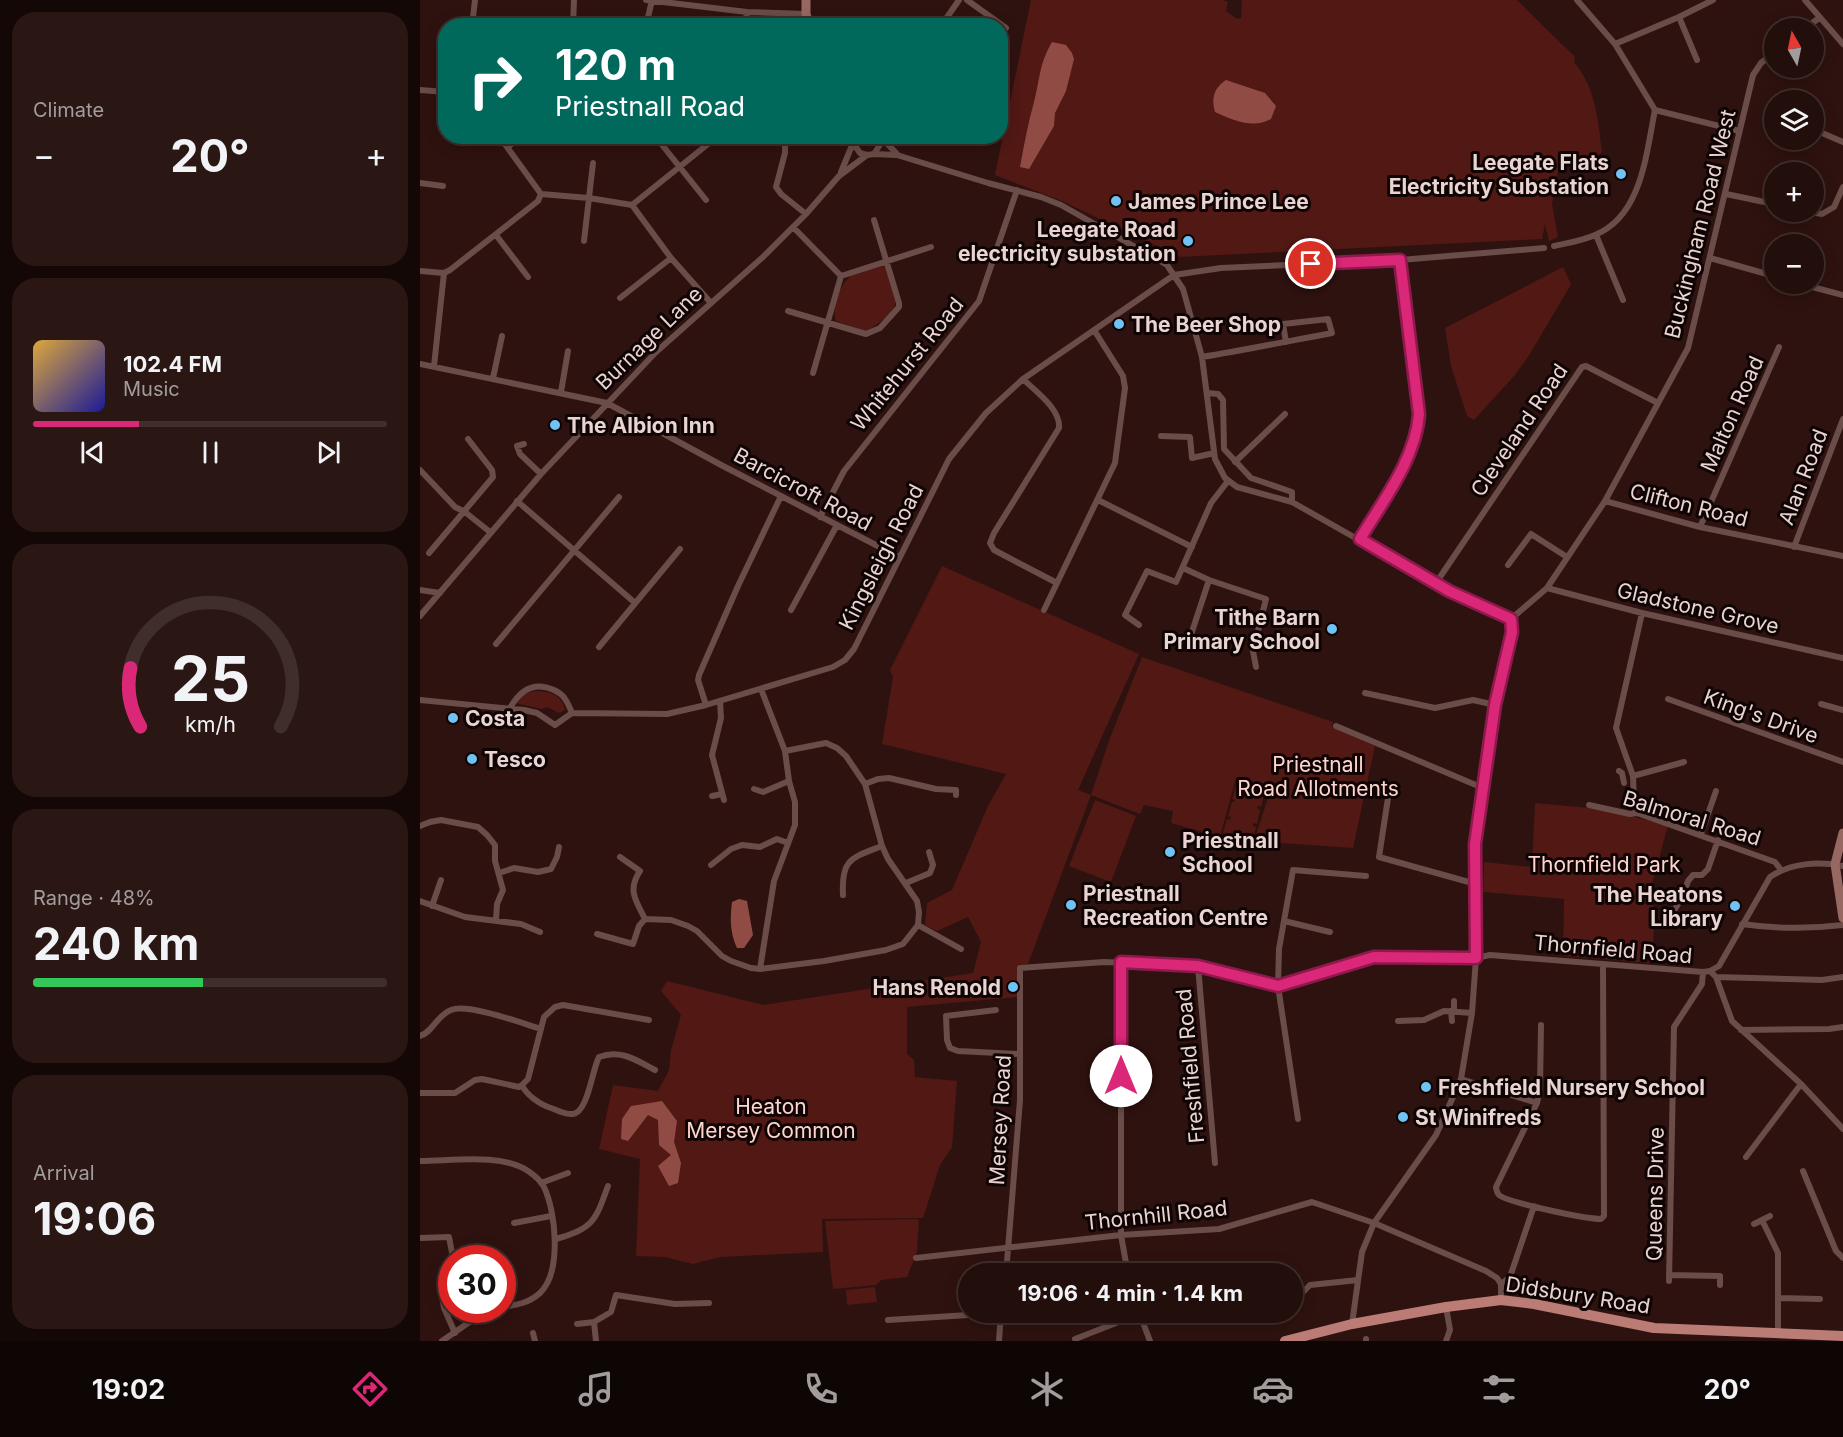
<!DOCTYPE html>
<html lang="en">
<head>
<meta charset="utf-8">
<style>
	:root { --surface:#220e0b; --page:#2a1714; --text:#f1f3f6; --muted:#a29c9d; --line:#3f2e2c; --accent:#db2777 }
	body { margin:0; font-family:Inter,sans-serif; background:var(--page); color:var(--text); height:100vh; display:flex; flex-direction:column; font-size:22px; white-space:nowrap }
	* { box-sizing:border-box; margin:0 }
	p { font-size:20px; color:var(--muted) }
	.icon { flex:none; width:33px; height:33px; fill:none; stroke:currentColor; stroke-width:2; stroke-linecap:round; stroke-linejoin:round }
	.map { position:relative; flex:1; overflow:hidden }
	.side { display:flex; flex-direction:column; gap:12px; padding:12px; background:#130806; width:420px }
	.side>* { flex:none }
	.banner { position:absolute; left:18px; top:18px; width:570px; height:126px; border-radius:24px; box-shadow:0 3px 15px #0003,0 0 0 2px var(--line); background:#00695c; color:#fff; overflow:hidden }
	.needle { width:39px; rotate:351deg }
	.fabs { position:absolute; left:1344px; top:18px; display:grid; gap:12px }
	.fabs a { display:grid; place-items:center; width:60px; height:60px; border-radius:50%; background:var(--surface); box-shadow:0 3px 15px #0003,0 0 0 2px var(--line); font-size:30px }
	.speed { position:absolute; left:18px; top:1245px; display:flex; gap:12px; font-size:30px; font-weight:700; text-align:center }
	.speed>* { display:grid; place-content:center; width:78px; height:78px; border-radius:50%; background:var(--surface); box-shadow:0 3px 15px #0003,0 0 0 2px var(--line); line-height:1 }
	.speed .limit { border:9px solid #d22; background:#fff; color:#111 }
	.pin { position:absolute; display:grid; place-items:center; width:51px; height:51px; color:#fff; margin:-26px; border:3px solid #fff; border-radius:50%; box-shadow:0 2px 6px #0007 }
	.me { position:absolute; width:66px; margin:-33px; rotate:0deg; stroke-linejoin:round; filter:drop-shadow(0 0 4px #0008) }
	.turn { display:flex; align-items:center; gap:21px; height:126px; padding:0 18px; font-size:27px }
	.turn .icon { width:78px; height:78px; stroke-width:2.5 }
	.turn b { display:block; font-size:42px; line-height:51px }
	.big { font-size:45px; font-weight:700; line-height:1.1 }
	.side .widget { flex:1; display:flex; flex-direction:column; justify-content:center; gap:9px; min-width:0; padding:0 21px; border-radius:24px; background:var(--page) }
	.side .dial { align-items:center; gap:0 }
	.dial svg { height:156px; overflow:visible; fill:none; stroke:var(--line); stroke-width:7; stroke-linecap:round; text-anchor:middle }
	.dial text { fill:var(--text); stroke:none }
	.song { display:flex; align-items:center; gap:18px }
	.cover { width:72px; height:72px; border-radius:9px; background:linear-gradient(135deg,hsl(40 70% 55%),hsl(240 70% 35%)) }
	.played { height:6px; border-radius:3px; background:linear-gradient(90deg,var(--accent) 30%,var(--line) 30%) }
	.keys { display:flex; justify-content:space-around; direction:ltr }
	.heat { display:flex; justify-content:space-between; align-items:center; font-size:33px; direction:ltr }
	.charge { height:9px; border-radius:4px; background:linear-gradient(90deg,#34c759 48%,var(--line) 0) }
	.trip { position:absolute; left:538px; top:1263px; width:345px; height:60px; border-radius:30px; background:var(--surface); box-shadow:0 3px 15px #0003,0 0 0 2px var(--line); font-weight:700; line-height:60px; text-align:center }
	.tab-bar { display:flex; height:96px; justify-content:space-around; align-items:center; background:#0e0604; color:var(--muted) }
	.tab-bar .icon { width:42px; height:42px }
	.tab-bar .current { color:var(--accent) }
	.tab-bar b { font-size:27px; color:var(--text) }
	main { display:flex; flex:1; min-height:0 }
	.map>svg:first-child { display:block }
	.green { fill:#511814 }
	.water { fill:#904c44 }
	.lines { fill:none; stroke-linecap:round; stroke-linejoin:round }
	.street { stroke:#6a4c48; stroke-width:6 }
	.secondary { stroke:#976761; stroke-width:9 }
	.primary { stroke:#ba7c74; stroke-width:10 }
	.route-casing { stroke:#8e194d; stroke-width:15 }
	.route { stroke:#db2777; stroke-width:10 }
	.poi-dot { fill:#70c2f4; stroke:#0e0403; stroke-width:2 }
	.labels { text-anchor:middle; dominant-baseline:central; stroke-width:6; stroke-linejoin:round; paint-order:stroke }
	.poi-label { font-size:21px; font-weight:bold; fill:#e9d4d1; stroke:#0e0403; text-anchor:start }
	.street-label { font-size:21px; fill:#e9d4d1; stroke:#0e0403 }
	.park-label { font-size:21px; fill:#ffd4ce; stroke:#0e0403 }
</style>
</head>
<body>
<main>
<section class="side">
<div class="widget"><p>Climate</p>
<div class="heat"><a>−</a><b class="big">20°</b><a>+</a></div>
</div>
<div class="widget">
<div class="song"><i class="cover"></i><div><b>102.4 FM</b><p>Music</p></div></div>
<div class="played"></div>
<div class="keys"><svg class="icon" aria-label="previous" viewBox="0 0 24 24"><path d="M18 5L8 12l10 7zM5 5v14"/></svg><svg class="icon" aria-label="pause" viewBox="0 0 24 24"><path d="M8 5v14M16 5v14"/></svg><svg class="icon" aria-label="next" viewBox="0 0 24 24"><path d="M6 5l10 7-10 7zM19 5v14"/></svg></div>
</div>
<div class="widget dial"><svg viewBox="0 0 100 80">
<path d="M14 69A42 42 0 1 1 86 69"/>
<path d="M14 69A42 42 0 0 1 9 39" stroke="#db2777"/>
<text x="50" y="56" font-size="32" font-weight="700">25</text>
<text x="50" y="72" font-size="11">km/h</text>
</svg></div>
<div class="widget"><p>Range · 48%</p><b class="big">240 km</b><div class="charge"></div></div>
<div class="widget"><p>Arrival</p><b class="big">19:06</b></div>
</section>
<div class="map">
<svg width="1423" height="1341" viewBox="0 0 1423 1341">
	<rect width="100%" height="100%" fill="#2e120f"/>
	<path class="green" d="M611,0H802L808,2L806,11L817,19L821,18L822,0H1097L1155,57L1154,62C1176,88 1178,120 1182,152L1168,165H1139L1132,204L1138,237L1129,241L1125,224L1122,239L760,257L642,201L575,175Z
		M459,265L466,268C469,276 475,286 476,295C479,312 457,324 446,331L416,321C411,308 420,283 432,275C440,270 451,268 459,265Z
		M1143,267L1151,284L1149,288L1108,357L1095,375L1054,420L1047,416L1031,366L1025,328Z
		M522,566L719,654L658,790L671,795L690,738L722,657L913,722L912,727L955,746L933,848L834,841L851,789L816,778L800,837L751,823L753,811L724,805L720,814L671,795L608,964L598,965L597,997L487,1007V1054L494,1060L495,1077L537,1081L532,1147L520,1165L503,1218L402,1219L403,1252L300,1257L273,1264L245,1257L216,1256L220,1159L179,1149L193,1085L238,1091L249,1070L251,1050L261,1015L241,991L247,981L343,1005L553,973L561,942L548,917L517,931L505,925L507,903L532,890L568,806L586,774L462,744L473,677L470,670Z
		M116,691C130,691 142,695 145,710L139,713L127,707L121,709L96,703C101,695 106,692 116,691Z
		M816,785L845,792L841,807L838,806L837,808L840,810L837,824L833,823V826L836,827L832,841L803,833L807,819L810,820L811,817L808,816L812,802H815V800L812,799Z
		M675,800L716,816L691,882L649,866Z
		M1115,803L1181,809L1248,825L1229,896L1234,907L1233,963L1143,956L1144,899L1063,892L1064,862L1112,867Z
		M497,1219L499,1220L497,1252L487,1277L461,1280L456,1285L413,1289L405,1221Z
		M455,1287L457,1302L427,1305L426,1290Z"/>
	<path class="water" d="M632,42L646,45L652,53L654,59L646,91L635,113L634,126L609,169L600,167C604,145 608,123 614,102C620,79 619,64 632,42Z
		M806,80L845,93L856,106L851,119C833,129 812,120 795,112C791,98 794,88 806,80Z
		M319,899L327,901L333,935L324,948H317C310,933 310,919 312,902Z
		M242,1101L257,1121L254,1142L261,1163L258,1183L249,1186L238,1166L251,1155L239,1145L238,1120L228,1115L208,1141L201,1139L202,1119L211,1106Z"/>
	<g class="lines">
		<path class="street" d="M226,0L327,12L386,14
			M547,0L586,28
			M1157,0L1195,44L1235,110L1319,131
			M1385,0L1423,44
			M1259,17L1277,60
			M52,26L55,0
			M153,26L154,0
			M226,26L232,0
			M325,26L327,12
			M521,26L539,0
			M1386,28L1399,18
			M1195,44L1259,17L1293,0
			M0,90L26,92
			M1395,130L1423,142
			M1394,131L1400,121
			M79,136L121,194L169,198L212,205L298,136
			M235,136L286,200
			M365,136V153L356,187L361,194L386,214
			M461,137L477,154
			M433,143L440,153L447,155
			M1386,145L1389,140
			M88,147L101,136
			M454,154L461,143V136
			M421,172L433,143V136
			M0,183L23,186
			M1306,194L1354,204
			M212,205L251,258L291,303
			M1391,212L1402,214L1414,207L1423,187
			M373,227L421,276
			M76,235L108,277
			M1176,235L1203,300
			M164,241L173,163
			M1134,246C1147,243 1162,241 1175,235C1222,216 1226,154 1235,110
			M1290,258L1354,276
			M0,271L24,273L30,270L118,201L121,194
			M1381,284L1423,295
			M200,298L251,258
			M368,311L446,334L460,328L479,307V303L454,220
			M782,357C825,350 869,341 912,333L908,319L863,324L866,342
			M0,364L187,403L303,466L479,557
			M14,366L24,273
			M393,373L421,276L511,247
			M73,378L82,336
			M603,379C615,391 641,409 639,428L574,533L570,543L574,550L637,583
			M141,392L148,351
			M787,393L798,394L803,400L804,449L831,478L872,492V502
			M741,436L770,437L772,458L794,453
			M104,444L97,446L100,454L121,474
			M815,462L865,414
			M0,470L35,507L45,512L70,532
			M678,500L772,547
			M97,501L214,602
			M1185,501L1268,348L1333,75L1341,63L1354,53
			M400,517L424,471L559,301L597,190
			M1280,527L1359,347
			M941,539C963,502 996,458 999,414L980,260
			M1374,547L1423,419
			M9,553L73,477L72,470L48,439
			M1088,565L1111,534L1147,557
			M763,568L789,580L846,599L833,651L836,667
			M1016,583L1162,367L1166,366L1238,403
			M1127,588L1222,613L1423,658
			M0,590L20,593
			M371,610L417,525
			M624,610L695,463L696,455L705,388L703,376L674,330
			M0,616L121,474L235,353L343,257L386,214L419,176L447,155L454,154L477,155L568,183L621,197L641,205L747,265L763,289L782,357L795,459L805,478L817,487L872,502L1029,591L1091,619
			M1091,619L1127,588L1185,501L1280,527L1423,556
			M719,625L705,615L727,571L756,582L791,503L808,481
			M76,644L199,497
			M179,647L260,549
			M776,648L768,644L789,580
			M945,693L1015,708L1053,700L1075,705
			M1248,699L1423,762
			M0,700L104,710L117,713L135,725L152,713L247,714L286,705L413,667L425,660L434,649L529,459L566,413L603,379L754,275L801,268L980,260L1124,248
			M300,701L301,718L292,755L304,800
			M1401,704L1423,710
			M286,705L278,680L279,675L318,586L361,496
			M90,708C100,690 114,681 134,690C138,692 143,695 145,699C148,703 150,708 152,713
			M916,726L1063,788
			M1199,771L1202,773L1204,783
			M1213,776L1264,762
			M445,784L458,779L469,778L516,789L536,790V795
			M970,785L959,857L1056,884
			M334,789L343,792L369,781
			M292,796L302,794
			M1169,805L1210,814L1217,813L1355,862L1361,870
			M1217,813L1214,803L1213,776L1196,728L1222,613
			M0,826L10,822L21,820L58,827L67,835L75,845V861L83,890L77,904L76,920
			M1281,834L1296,791
			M200,857L220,871C207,890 216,901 225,919
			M291,865L311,849L322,845L340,847L357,839L368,843
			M79,873L94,868L118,872L131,869L137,857L139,847
			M486,883L510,873L513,865L509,852
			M423,895C421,859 431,858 462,846
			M0,901L45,917L101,924L120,932
			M12,906L21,880
			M864,921L910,932
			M1263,921L1252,914L1263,896L1268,881L1273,875H1282L1288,869L1298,840
			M1322,924C1356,929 1389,929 1423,925
			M498,925L541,949
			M177,934L213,944L219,926L225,919L251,920L268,926L277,931L302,956L311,961L331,968L340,969L404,961L466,950L483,944L498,925L499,912L497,901L468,859L462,846L445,784L426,756L417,748L406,743L365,751
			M701,962V1235L708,1274
			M778,966L795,1163
			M340,969L354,881L375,825V802L369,781L365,751L341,689
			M1290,971L1296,977L1312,1021L1381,1084L1423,1129
			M1296,977L1402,980L1423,977
			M576,1010L526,1016L527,1040L530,1048L538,1051L600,1054
			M1031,1011L1032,1021
			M1034,1011V1001
			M978,1021L1004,1020L1024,1011L1052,1013
			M1121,1025L1120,1089L1117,1103L1076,1187C1077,1191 1076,1192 1079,1195C1089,1203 1166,1219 1181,1219L1184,1216L1183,964
			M1321,1030L1409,1029L1423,1027
			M0,1036C13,1032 17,1015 31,1010C47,1003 102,1023 121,1029
			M1041,1079L1117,1103
			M102,1085L108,1079L124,1017L135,1007L143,1005L229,1020
			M0,1093H35L55,1080L62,1079L99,1087L102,1085C106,1095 121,1105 131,1108C137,1110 146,1115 153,1114C168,1112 172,1070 179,1057C201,1049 216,1060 235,1070
			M878,1119L858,986L859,949L873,870L946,876
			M1326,1157L1381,1084
			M0,1161C32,1161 81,1153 108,1171C114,1175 121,1181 124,1187C136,1212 142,1272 120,1293C109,1303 97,1305 82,1307
			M1383,1171L1416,1251L1423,1258
			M121,1183L148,1173
			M1342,1220L1358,1253V1334
			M94,1223L131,1216
			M1334,1224L1350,1216
			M0,1238L29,1237L33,1258
			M136,1239C173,1228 175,1222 188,1186
			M496,1258L701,1235L799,1229L892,1202L954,1223L1066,1271L1077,1278L1081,1284
			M586,1274L600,1100V968L684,962L778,966L858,986L954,957L1056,958L1070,955L1283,972L1290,971L1299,966L1350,877C1371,863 1398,861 1423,866
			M1249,1275L1300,1276V1285
			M1249,1281L1254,1027L1282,984L1283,972
			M20,1283L24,1308L35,1333
			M882,1293L890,1285L938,1280
			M1358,1298L1400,1299
			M1081,1300V1284L1090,1277L1114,1206
			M719,1312L730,1341
			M468,1320L581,1313
			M174,1322L191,1312L196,1295L255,1304L289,1303
			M157,1324L174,1322L176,1341
			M932,1324L942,1252L954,1223L1016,1135L1041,1079L1052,1013L1056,958L1055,845L1075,705L1092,632L1091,619
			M113,1333L115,1341
			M655,1339L719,1314
			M946,1339V1341
			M22,1341L67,1310
			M579,1341L581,1312
			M1026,1341L1030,1330L1026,1307"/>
		<path class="secondary" d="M386,0V14L390,26
			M1423,833L1415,864L1423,918"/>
		<path class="primary" d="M865,1341L932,1324L1026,1307L1081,1300L1114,1304L1234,1328L1423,1336"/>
	</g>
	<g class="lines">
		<g class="route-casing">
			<path id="route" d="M701,1076V962L778,966L858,986L954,957L1056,958L1055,844L1075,705L1092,632L1091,619L1029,591L940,539C963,501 996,458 999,414L980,260L891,264"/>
		</g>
		<use href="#route" class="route"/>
	</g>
	<g class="poi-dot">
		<circle cx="1201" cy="174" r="6"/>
		<circle cx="696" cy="201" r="6"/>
		<circle cx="768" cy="241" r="6"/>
		<circle cx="699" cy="324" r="6"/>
		<circle cx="135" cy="425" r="6"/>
		<circle cx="912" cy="629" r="6"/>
		<circle cx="33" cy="718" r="6"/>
		<circle cx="52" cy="759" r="6"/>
		<circle cx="750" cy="852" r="6"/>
		<circle cx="651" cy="905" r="6"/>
		<circle cx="1315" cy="906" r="6"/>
		<circle cx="593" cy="987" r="6"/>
		<circle cx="1006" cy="1087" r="6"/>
		<circle cx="983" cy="1117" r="6"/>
	</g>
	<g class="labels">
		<g class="poi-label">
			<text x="1189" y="162" text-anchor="end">Leegate Flats<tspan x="1189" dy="24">Electricity Substation</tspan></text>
			<text x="708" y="201">James Prince Lee</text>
			<text x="756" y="229" text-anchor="end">Leegate Road<tspan x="756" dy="24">electricity substation</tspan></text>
			<text x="711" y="324">The Beer Shop</text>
			<text x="147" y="425">The Albion Inn</text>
			<text x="900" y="617" text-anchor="end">Tithe Barn<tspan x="900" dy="24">Primary School</tspan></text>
			<text x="45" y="718">Costa</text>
			<text x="64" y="759">Tesco</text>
			<text x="762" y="840">Priestnall<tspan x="762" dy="24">School</tspan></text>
			<text x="663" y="893">Priestnall<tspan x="663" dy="24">Recreation Centre</tspan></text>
			<text x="1303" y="894" text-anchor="end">The Heatons<tspan x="1303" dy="24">Library</tspan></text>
			<text x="581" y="987" text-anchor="end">Hans Renold</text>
			<text x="1018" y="1087">Freshfield Nursery School</text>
			<text x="995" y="1117">St Winifreds</text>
		</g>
		<g class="street-label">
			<text transform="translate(1280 224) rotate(-76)">Buckingham Road West</text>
			<text transform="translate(229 338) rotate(-44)">Burnage Lane</text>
			<text transform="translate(487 364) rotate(-51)">Whitehurst Road</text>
			<text transform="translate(1312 414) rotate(-66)">Malton Road</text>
			<text transform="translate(1099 430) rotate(-56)">Cleveland Road</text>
			<text transform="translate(1383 477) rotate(-69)">Alan Road</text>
			<text transform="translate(383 489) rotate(28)">Barcicroft Road</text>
			<text transform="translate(1269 505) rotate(14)">Clifton Road</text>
			<text transform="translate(461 557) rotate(-63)">Kingsleigh Road</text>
			<text transform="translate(1278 608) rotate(13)">Gladstone Grove</text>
			<text transform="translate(1341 716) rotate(20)">King's Drive</text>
			<text transform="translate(1272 818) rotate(17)">Balmoral Road</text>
			<text transform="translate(1193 949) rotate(5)">Thornfield Road</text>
			<text transform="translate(770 1066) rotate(-95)">Freshfield Road</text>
			<text transform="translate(580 1120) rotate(-87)">Mersey Road</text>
			<text transform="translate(1235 1194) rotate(-89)">Queens Drive</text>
			<text transform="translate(736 1215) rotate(-6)">Thornhill Road</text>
			<text transform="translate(1158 1295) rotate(9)">Didsbury Road</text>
		</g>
		<g class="park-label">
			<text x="898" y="764">Priestnall<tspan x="898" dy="24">Road Allotments</tspan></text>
			<text x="1184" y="864">Thornfield Park</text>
			<text x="351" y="1106">Heaton<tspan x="351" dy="24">Mersey Common</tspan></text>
		</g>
	</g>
</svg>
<div class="fabs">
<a><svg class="needle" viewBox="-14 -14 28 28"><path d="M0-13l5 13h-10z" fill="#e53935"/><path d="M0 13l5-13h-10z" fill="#a29c9d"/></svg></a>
<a><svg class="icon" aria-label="layers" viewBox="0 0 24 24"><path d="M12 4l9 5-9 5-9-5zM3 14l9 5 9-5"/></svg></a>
<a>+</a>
<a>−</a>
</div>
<div class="speed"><div class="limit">30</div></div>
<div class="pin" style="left:891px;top:264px;background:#d93025"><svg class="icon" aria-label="arrive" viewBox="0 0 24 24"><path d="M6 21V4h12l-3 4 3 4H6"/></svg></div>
<svg class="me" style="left:701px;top:1076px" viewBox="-20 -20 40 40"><circle r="19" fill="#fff"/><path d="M0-13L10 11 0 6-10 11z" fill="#db2777"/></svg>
<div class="trip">19:06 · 4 min · 1.4 km</div>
<div class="banner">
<div class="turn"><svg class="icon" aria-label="right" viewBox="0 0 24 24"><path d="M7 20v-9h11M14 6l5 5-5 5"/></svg><div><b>120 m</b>Priestnall Road</div></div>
</div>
</div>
</main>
<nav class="tab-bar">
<b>19:02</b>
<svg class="icon current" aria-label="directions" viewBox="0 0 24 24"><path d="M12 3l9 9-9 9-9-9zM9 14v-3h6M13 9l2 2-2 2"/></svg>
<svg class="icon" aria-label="music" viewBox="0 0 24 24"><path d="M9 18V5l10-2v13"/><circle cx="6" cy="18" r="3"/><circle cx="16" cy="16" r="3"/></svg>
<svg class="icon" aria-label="phone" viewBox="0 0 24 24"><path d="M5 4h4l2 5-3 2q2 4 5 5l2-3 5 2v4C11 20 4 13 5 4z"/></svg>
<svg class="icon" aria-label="climate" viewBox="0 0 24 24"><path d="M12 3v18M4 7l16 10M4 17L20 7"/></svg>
<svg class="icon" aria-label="car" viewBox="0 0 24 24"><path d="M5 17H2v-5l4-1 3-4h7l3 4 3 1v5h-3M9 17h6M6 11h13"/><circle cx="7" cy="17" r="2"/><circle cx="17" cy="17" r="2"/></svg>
<svg class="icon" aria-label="filters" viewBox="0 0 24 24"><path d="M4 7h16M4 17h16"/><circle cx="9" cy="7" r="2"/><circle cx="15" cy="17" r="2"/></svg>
<b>20°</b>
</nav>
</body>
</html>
